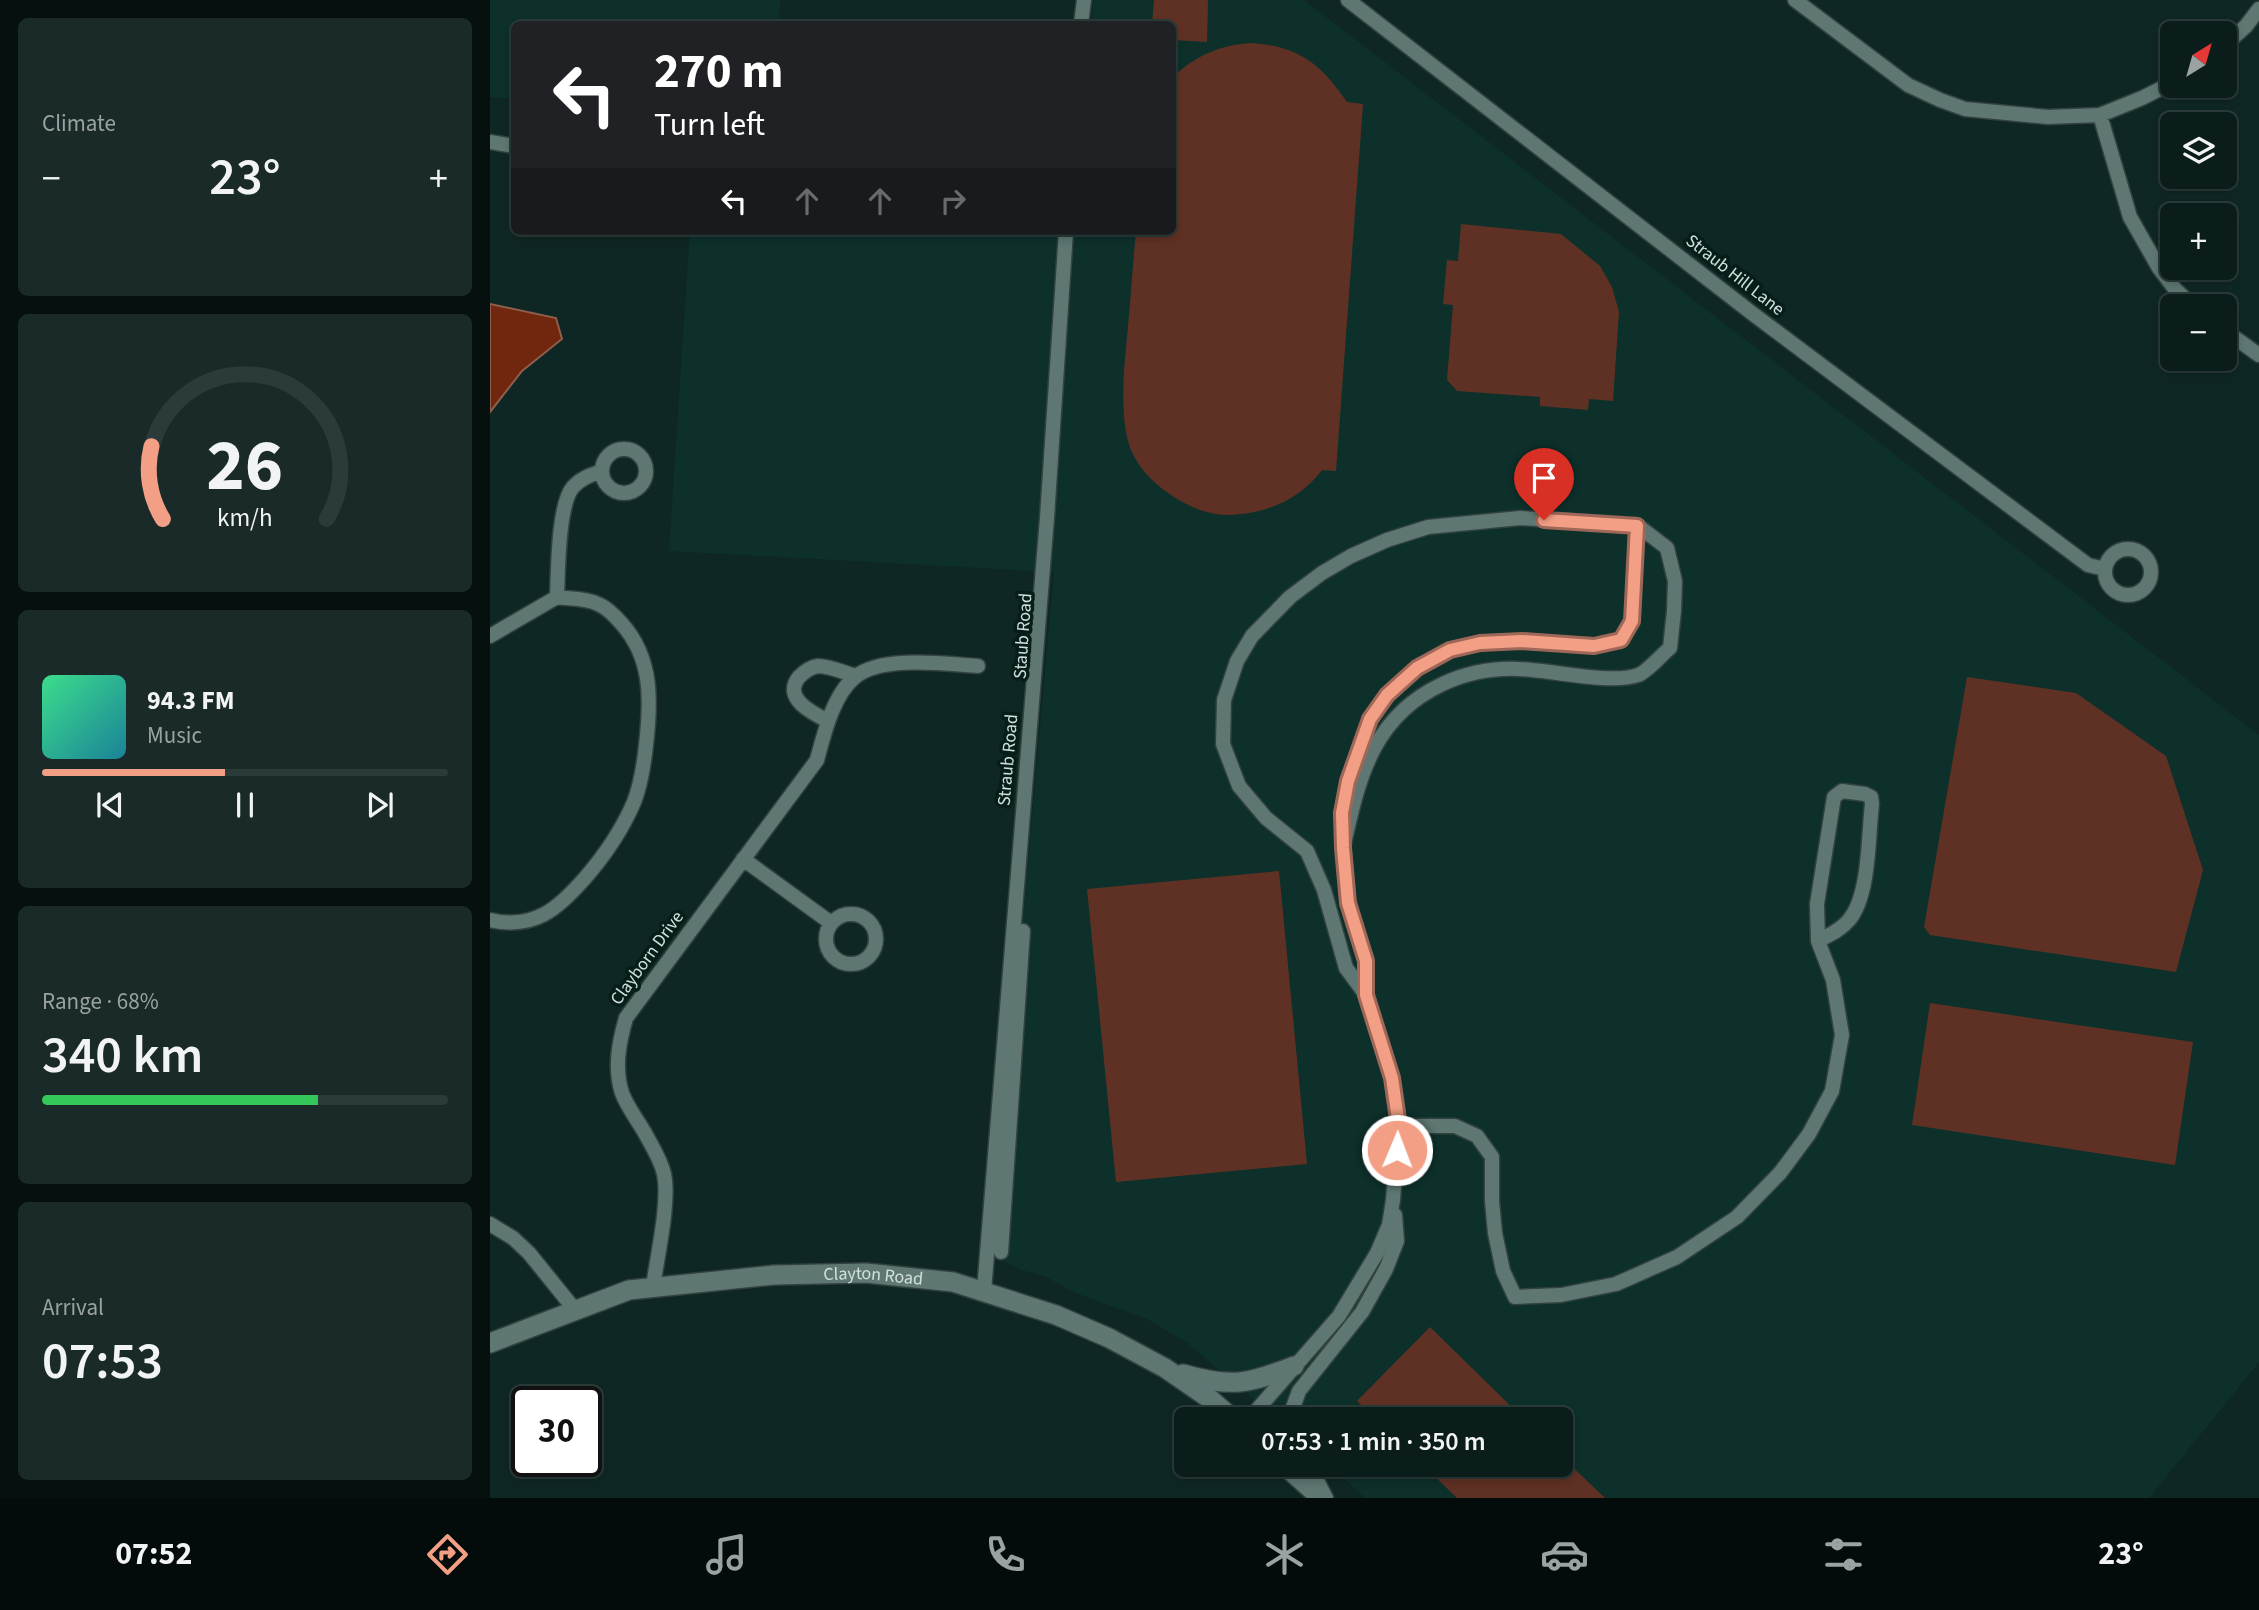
<!DOCTYPE html>
<html lang="en">
<head>
<meta charset="utf-8">
<style>
	:root { --surface:#0b1d1b; --page:#192a28; --text:#f1f3f6; --muted:#9aa2a3; --line:#2b3b3a; --accent:#f39f86 }
	body { margin:0; font-family:"Source Sans 3",sans-serif; background:var(--page); color:var(--text); height:100vh; display:flex; flex-direction:column; font-size:26px; white-space:nowrap }
	* { box-sizing:border-box; margin:0 }
	p { font-size:23px; color:var(--muted) }
	.icon { flex:none; width:38px; height:38px; fill:none; stroke:currentColor; stroke-width:2; stroke-linecap:round; stroke-linejoin:round }
	.map { position:relative; flex:1; overflow:hidden }
	.sheet { display:flex; flex-direction:column; gap:18px; padding:18px; background:#06100f; width:490px }
	.sheet>* { flex:none }
	.guide { position:absolute; left:21px; top:21px; width:665px; height:214px; border-radius:10px; box-shadow:0 4px 10px #0003,0 0 0 2px var(--line); background:#202124; color:#fff; overflow:hidden }
	.needle { width:46px; rotate:37deg }
	.controls { position:absolute; left:1670px; top:21px; display:grid; gap:14px }
	.controls a { display:grid; place-items:center; width:77px; height:77px; border-radius:10px; background:var(--surface); box-shadow:0 4px 10px #0003,0 0 0 2px var(--line); font-size:35px }
	.speed { position:absolute; left:21px; top:1386px; display:flex; gap:14px; font-size:35px; font-weight:700; text-align:center }
	.speed>* { display:grid; place-content:center; width:91px; height:91px; border-radius:50%; background:var(--surface); box-shadow:0 4px 10px #0003,0 0 0 2px var(--line); line-height:1 }
	.speed .limit { border:4px solid #111; border-radius:10px; background:#fff; color:#111 }
	.pin { position:absolute; display:grid; place-items:center; width:60px; height:60px; color:#fff; margin:-72px -30px; border-radius:50% 50% 50% 0; rotate:-45deg; box-shadow:0 0 7px #0007 }
	.pin .icon { rotate:45deg }
	.me { position:absolute; width:77px; margin:-38px; rotate:1deg; stroke-linejoin:round; filter:drop-shadow(0 0 5px #0008) }
	.turn { display:flex; align-items:center; gap:24px; height:147px; padding:0 28px; font-size:32px }
	.turn .icon { width:91px; height:91px; stroke-width:2.5 }
	.turn b { display:block; font-size:49px; line-height:60px }
	.lanes { display:flex; align-items:center; height:66px; padding:0 28px; background:#0003; justify-content:center; gap:35px; direction:ltr }
	.lanes .off { opacity:.35 }
	.big { font-size:52px; font-weight:600; line-height:1.1 }
	.sheet .tile { flex:1; display:flex; flex-direction:column; justify-content:center; gap:10px; min-width:0; padding:0 24px; border-radius:10px; background:var(--page) }
	.sheet .dial { align-items:center; gap:0 }
	.dial svg { height:182px; overflow:visible; fill:none; stroke:var(--line); stroke-width:7; stroke-linecap:round; text-anchor:middle }
	.dial text { fill:var(--text); stroke:none }
	.song { display:flex; align-items:center; gap:21px }
	.cover { width:84px; height:84px; border-radius:10px; background:linear-gradient(135deg,hsl(150 70% 55%),hsl(190 70% 35%)) }
	.played { height:7px; border-radius:4px; background:linear-gradient(90deg,var(--accent) 45%,var(--line) 45%) }
	.keys { display:flex; justify-content:space-around; direction:ltr }
	.heat { display:flex; justify-content:space-between; align-items:center; font-size:38px; direction:ltr }
	.charge { height:10px; border-radius:5px; background:linear-gradient(90deg,#34c759 68%,var(--line) 0) }
	.trip { position:absolute; left:684px; top:1407px; width:399px; height:70px; border-radius:10px; background:var(--surface); box-shadow:0 4px 10px #0003,0 0 0 2px var(--line); font-weight:600; line-height:70px; text-align:center }
	.tabs { display:flex; height:112px; justify-content:space-around; align-items:center; background:#040c0b; color:var(--muted) }
	.tabs .icon { width:49px; height:49px }
	.tabs .active { color:var(--accent) }
	.tabs b { font-size:32px; color:var(--text) }
	main { display:flex; flex:1; min-height:0 }
	.map>svg:first-child { display:block }
	.built { fill:#0d302b }
	.green { fill:#5f3124 }
	.water { fill:#71260e; stroke:#8e5e4c; stroke-width:2 }
	.lines { fill:none; stroke-linecap:round; stroke-linejoin:round }
	.street-casing { stroke:#32423f; stroke-width:17 }
	.secondary-casing { stroke:#32423f; stroke-width:22 }
	.street { stroke:#5e7773; stroke-width:14 }
	.secondary { stroke:#5e7773; stroke-width:19 }
	.route-casing { stroke:#9e6757; stroke-width:18 }
	.route { stroke:#f39f86; stroke-width:12 }
	.labels { text-anchor:middle; dominant-baseline:central; stroke-width:7; stroke-linejoin:round; paint-order:stroke }
	.street-label { font-size:18px; fill:#d2e0dd; stroke:#061e1a }
</style>
</head>
<body>
<main>
<section class="sheet">
<div class="tile"><p>Climate</p>
<div class="heat"><a>−</a><b class="big">23°</b><a>+</a></div>
</div>
<div class="tile dial"><svg viewBox="0 0 100 80">
<path d="M14 69A42 42 0 1 1 86 69"/>
<path d="M14 69A42 42 0 0 1 9 37" stroke="#f39f86"/>
<text x="50" y="56" font-size="32" font-weight="700">26</text>
<text x="50" y="72" font-size="11">km/h</text>
</svg></div>
<div class="tile">
<div class="song"><i class="cover"></i><div><b>94.3 FM</b><p>Music</p></div></div>
<div class="played"></div>
<div class="keys"><svg class="icon" aria-label="previous" viewBox="0 0 24 24"><path d="M18 5L8 12l10 7zM5 5v14"/></svg><svg class="icon" aria-label="pause" viewBox="0 0 24 24"><path d="M8 5v14M16 5v14"/></svg><svg class="icon" aria-label="next" viewBox="0 0 24 24"><path d="M6 5l10 7-10 7zM19 5v14"/></svg></div>
</div>
<div class="tile"><p>Range · 68%</p><b class="big">340 km</b><div class="charge"></div></div>
<div class="tile"><p>Arrival</p><b class="big">07:53</b></div>
</section>
<div class="map">
<svg width="1769" height="1498" viewBox="0 0 1769 1498">
	<rect width="100%" height="100%" fill="#0f2724"/>
	<path class="built" d="M0,0H290L289,24H24V99L0,97Z
		M603,0H814L1769,735V1362L1659,1498H875L839,1465H1071V1419H787L696,1342L657,1319L583,1292L557,1277L531,1270L514,1261L505,1251L504,1240L564,572L179,551L200,231H682V24H602Z"/>
	<path class="green" d="M664,0H718L717,42L683,40V49L682,24H662Z
		M761,43C809,46 831,64 857,102L873,104L846,471L832,470C809,501 773,515 735,515C716,514 697,506 681,495C666,485 654,474 645,458C626,426 635,362 638,326C641,295 643,263 646,231H682L683,77C705,56 730,45 761,43Z
		M971,224L1071,234L1110,266L1122,287L1129,312L1123,401L1099,399L1098,410L1050,406V397L967,391L957,380L963,305L953,304L957,260L968,261Z
		M1477,677L1586,693L1676,756L1713,870L1686,972L1440,935L1434,927Z
		M789,871L817,1164L626,1182L597,889Z
		M1440,1003L1703,1042L1685,1165L1422,1125Z
		M940,1327L1034,1419H886L867,1401Z
		M1071,1456L1115,1498H967L933,1465H1071Z"/>
	<path class="water" d="M0,304L66,318L72,339L32,371L0,412Z"/>
	<g class="lines">
		<g class="street-casing">
			<path id="street" d="M858,0L1263,314L1598,565L1615,569
				M1305,0L1418,85L1450,100L1475,109L1558,117L1610,115L1652,98L1682,83
				M591,24L594,0
				M1734,46L1756,26L1769,9
				M1610,115L1640,217L1669,268L1685,289L1703,306
				M0,142L24,146
				M1734,330L1769,355
				M112 471a22 22 0 1 1 44 0a22 22 0 1 1-44 0Z
				M1615 572a23 23 0 1 1 46 0a23 23 0 1 1-46 0Z
				M67,597C68,572 68,504 83,487C91,478 101,475 112,471
				M0,636L67,597
				M338,721C322,713 292,698 309,677C314,672 320,667 328,666C340,666 355,673 366,676
				M853,821L858,781L880,719L897,695L927,668L960,650L990,643L1032,641L1103,646L1131,640L1142,621L1147,525
				M853,848C861,814 868,778 885,747C916,690 979,663 1042,670C1069,672 1123,684 1148,675C1157,672 1172,654 1180,648L1184,611L1185,581L1177,548L1147,525L1030,518L938,527L897,540L861,556L832,573L800,597L762,636L747,661L734,700L733,744L749,786L776,818L817,851L834,890L856,968L876,995
				M253,859L341,923
				M336 939a25 25 0 1 1 50 0a25 25 0 1 1-50 0Z
				M0,920C44,930 68,909 95,878C115,855 132,830 144,802C151,784 154,764 156,745C161,702 163,659 132,624C126,617 118,608 108,604C96,598 80,599 67,597
				M909,1126H965L987,1136L1002,1157V1201L1005,1233L1013,1271L1025,1297L1071,1295L1126,1284L1187,1257L1247,1217L1290,1173L1319,1134L1342,1091L1352,1035L1343,980L1328,941L1327,904L1344,797L1352,791L1375,794L1381,797L1382,804C1378,836 1380,895 1359,920C1351,930 1339,935 1328,941
				M0,1224L23,1238L39,1253L85,1310
				M511,1252L533,931
				M163,1287C167,1257 180,1202 174,1174C171,1160 163,1148 156,1135C149,1122 137,1107 132,1093C124,1068 129,1042 136,1018L327,760C334,734 343,695 365,677C392,655 455,664 488,666
				M494,1291L557,518L576,231
				M759,1419L849,1316L887,1253L899,1225L903,1200L909,1126L902,1078L876,995V961L858,903L853,842
				M802,1419L801,1413L809,1391L872,1312L896,1269L907,1241L905,1215
				M819,1465L836,1498"/>
		</g>
		<g class="secondary-casing">
			<g id="secondary">
				<path id="s1" d="M0,1343L139,1290L284,1275L376,1273L463,1282L566,1315L619,1338L675,1368L720,1399L743,1419"/>
				<path d="M693,1374C742,1388 758,1384 804,1366"/>
				<path d="M794,1465L831,1498"/>
			</g>
		</g>
		<use href="#street" class="street"/>
		<use href="#secondary" class="secondary"/>
	</g>
	<g class="lines">
		<g class="route-casing">
			<path id="route" d="M907,1150L909,1126L902,1078L876,995V961L858,903L853,848L852,813L858,781L880,719L897,695L927,668L960,650L990,643L1032,641L1104,646L1131,640L1142,621L1147,526L1054,520"/>
		</g>
		<use href="#route" class="route"/>
	</g>
	<g class="labels">
		<g class="street-label">
			<text transform="translate(1245 275) rotate(38)">Straub Hill Lane</text>
			<text transform="translate(533 636) rotate(-86)">Staub Road</text>
			<text transform="translate(518 760) rotate(-85)">Straub Road</text>
			<text transform="translate(157 958) rotate(-54)">Clayborn Drive</text>
			<text stroke="none"><textPath href="#s1" startOffset="394">Clayton Road</textPath></text>
		</g>
	</g>
</svg>
<div class="controls">
<a><svg class="needle" viewBox="-14 -14 28 28"><path d="M0-13l5 13h-10z" fill="#e53935"/><path d="M0 13l5-13h-10z" fill="#9aa2a3"/></svg></a>
<a><svg class="icon" aria-label="layers" viewBox="0 0 24 24"><path d="M12 4l9 5-9 5-9-5zM3 14l9 5 9-5"/></svg></a>
<a>+</a>
<a>−</a>
</div>
<div class="speed"><div class="limit">30</div></div>
<div class="pin" style="left:1054px;top:520px;background:#d93025"><svg class="icon" aria-label="arrive" viewBox="0 0 24 24"><path d="M6 21V4h12l-3 4 3 4H6"/></svg></div>
<svg class="me" style="left:907px;top:1150px" viewBox="-20 -20 40 40"><circle r="17" fill="#f39f86" stroke="#fff" stroke-width="3"/><path d="M0-11L8 9 0 5-8 9z" fill="#fff"/></svg>
<div class="trip">07:53 · 1 min · 350 m</div>
<div class="guide">
<div class="turn"><svg class="icon" aria-label="left" viewBox="0 0 24 24"><path d="M17 20v-9H6M10 6l-5 5 5 5"/></svg><div><b>270 m</b>Turn left</div></div>
<div class="lanes"><svg class="icon" aria-label="left" viewBox="0 0 24 24"><path d="M17 20v-9H6M10 6l-5 5 5 5"/></svg><svg class="icon off" aria-label="ahead" viewBox="0 0 24 24"><path d="M12 20V5M6 11l6-6 6 6"/></svg><svg class="icon off" aria-label="ahead" viewBox="0 0 24 24"><path d="M12 20V5M6 11l6-6 6 6"/></svg><svg class="icon off" aria-label="right" viewBox="0 0 24 24"><path d="M7 20v-9h11M14 6l5 5-5 5"/></svg></div>
</div>
</div>
</main>
<nav class="tabs">
<b>07:52</b>
<svg class="icon active" aria-label="directions" viewBox="0 0 24 24"><path d="M12 3l9 9-9 9-9-9zM9 14v-3h6M13 9l2 2-2 2"/></svg>
<svg class="icon" aria-label="music" viewBox="0 0 24 24"><path d="M9 18V5l10-2v13"/><circle cx="6" cy="18" r="3"/><circle cx="16" cy="16" r="3"/></svg>
<svg class="icon" aria-label="phone" viewBox="0 0 24 24"><path d="M5 4h4l2 5-3 2q2 4 5 5l2-3 5 2v4C11 20 4 13 5 4z"/></svg>
<svg class="icon" aria-label="climate" viewBox="0 0 24 24"><path d="M12 3v18M4 7l16 10M4 17L20 7"/></svg>
<svg class="icon" aria-label="car" viewBox="0 0 24 24"><path d="M5 17H2v-5l4-1 3-4h7l3 4 3 1v5h-3M9 17h6M6 11h13"/><circle cx="7" cy="17" r="2"/><circle cx="17" cy="17" r="2"/></svg>
<svg class="icon" aria-label="filters" viewBox="0 0 24 24"><path d="M4 7h16M4 17h16"/><circle cx="9" cy="7" r="2"/><circle cx="15" cy="17" r="2"/></svg>
<b>23°</b>
</nav>
</body>
</html>
